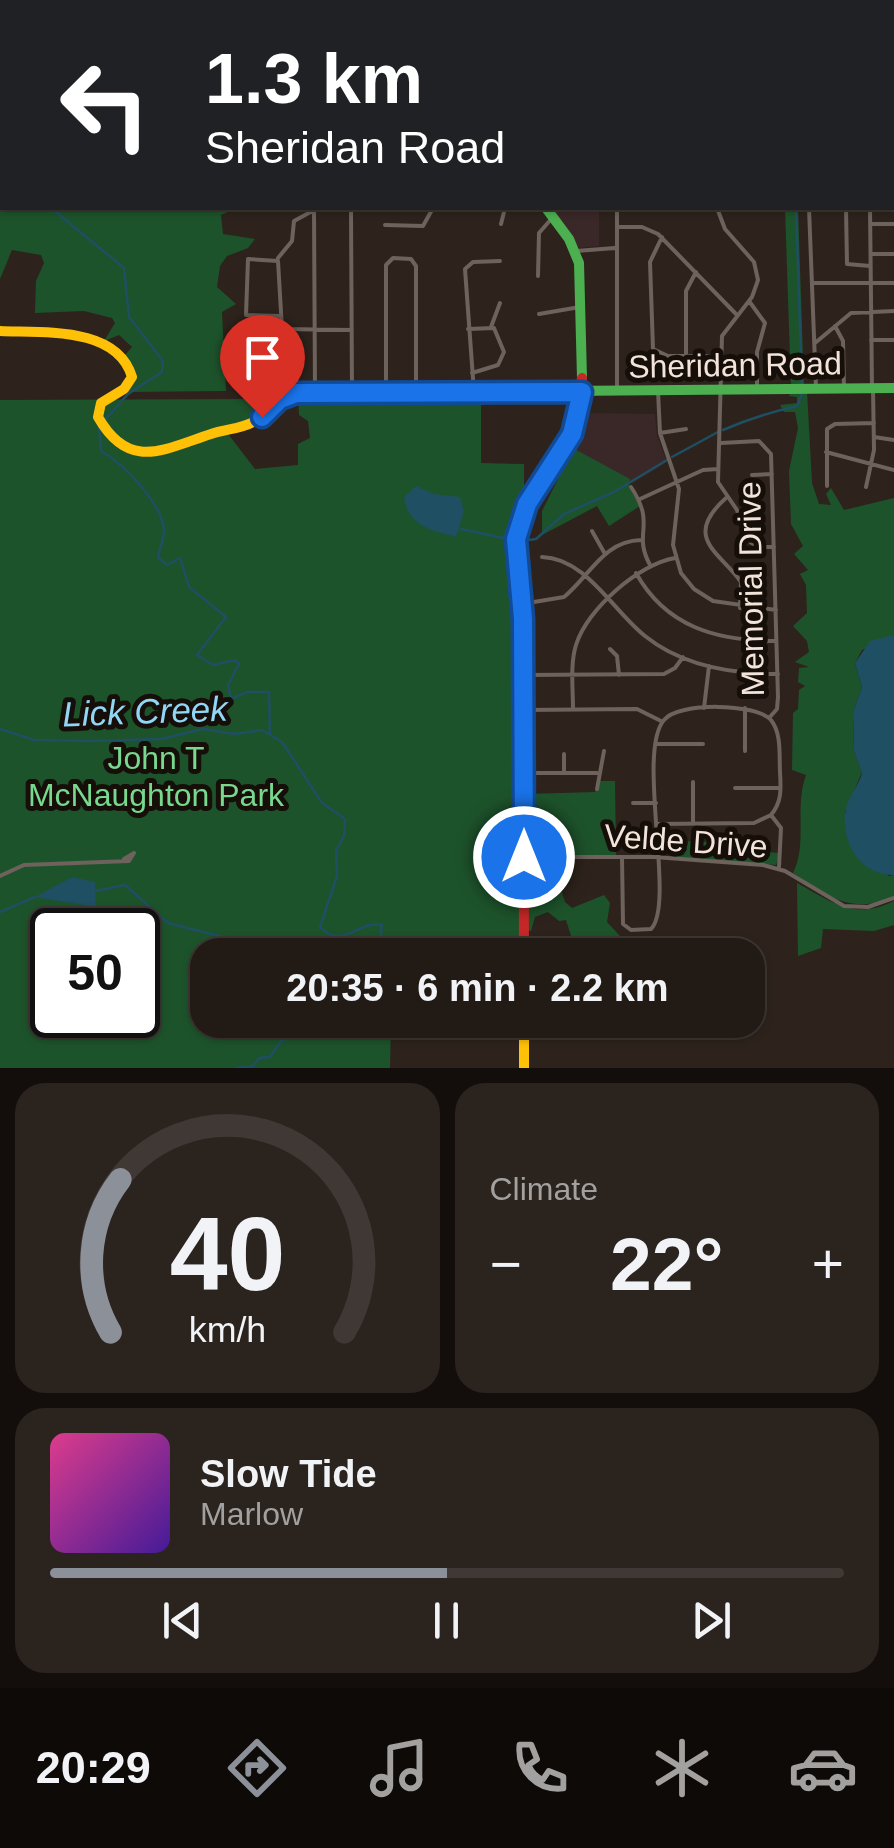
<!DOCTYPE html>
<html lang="en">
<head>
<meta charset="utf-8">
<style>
	:root { --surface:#221a15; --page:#2a231e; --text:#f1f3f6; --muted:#a2a1a0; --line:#3f3834; --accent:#8c9099 }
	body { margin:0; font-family:Helvetica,sans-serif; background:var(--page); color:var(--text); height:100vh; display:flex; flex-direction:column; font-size:38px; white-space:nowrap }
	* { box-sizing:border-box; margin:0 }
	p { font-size:32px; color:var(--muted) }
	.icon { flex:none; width:55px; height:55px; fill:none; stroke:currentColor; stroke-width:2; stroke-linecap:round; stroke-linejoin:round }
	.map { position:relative; height:1068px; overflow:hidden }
	.panel { display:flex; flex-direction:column; gap:15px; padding:15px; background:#130e0c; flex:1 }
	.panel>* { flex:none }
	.top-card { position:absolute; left:0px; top:0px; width:895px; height:210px; box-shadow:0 2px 8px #0004,0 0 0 2px var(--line); background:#202124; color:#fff; overflow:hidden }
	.speed { position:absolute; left:30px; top:908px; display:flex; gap:20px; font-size:50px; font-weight:700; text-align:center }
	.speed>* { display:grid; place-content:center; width:130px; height:130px; border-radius:50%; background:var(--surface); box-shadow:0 2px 8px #0004,0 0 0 2px var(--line); line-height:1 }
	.speed .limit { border:5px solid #111; border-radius:15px; background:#fff; color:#111 }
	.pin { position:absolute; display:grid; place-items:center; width:85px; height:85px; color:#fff; margin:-102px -42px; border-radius:50% 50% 50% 0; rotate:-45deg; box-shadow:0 0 10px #0007 }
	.pin .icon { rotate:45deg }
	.me { position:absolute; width:110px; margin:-55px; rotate:0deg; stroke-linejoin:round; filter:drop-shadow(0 0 8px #0008) }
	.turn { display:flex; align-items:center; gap:35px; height:210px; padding:0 40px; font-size:45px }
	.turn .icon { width:130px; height:130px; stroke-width:2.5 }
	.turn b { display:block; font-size:70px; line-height:85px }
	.big { font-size:75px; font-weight:700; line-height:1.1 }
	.panel .tile { flex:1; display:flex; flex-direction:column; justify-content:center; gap:15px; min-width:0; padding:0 35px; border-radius:30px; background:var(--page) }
	.panel .dial { align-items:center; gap:0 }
	.dial svg { height:260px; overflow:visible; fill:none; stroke:var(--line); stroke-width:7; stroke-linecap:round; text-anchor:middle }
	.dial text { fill:var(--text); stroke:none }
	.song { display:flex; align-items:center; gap:30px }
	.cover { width:120px; height:120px; border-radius:15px; background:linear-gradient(135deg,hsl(330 70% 55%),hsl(260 70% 35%)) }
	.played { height:10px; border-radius:5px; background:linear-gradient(90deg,var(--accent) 50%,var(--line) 50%) }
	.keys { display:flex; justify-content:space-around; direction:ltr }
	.heat { display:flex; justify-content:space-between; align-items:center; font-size:55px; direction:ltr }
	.panel .tiles { flex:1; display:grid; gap:15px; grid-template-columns:1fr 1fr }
	.tile:last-child { grid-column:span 2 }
	.trip { position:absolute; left:190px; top:938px; width:575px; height:100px; border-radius:30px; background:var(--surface); box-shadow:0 2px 8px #0004,0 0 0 2px var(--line); font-weight:700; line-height:100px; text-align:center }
	.dock { display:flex; height:160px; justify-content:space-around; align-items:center; background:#0e0a08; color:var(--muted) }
	.dock .icon { width:70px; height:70px }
	.dock .active { color:var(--accent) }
	.dock b { font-size:45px; color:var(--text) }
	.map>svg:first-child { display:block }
	.education { fill:#3a2728 }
	.green { fill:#1d532b; fill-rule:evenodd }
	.water { fill:#1e4f62 }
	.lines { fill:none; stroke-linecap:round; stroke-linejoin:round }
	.stream { stroke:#1e4f62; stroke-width:2.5 }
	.street { stroke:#6d625c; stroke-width:4 }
	.fast { stroke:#4caf50; stroke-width:10 }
	.slow { stroke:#ffc107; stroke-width:10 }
	.jam { stroke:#c62828; stroke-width:10 }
	.route-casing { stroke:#114b97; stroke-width:25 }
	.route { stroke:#1a73e8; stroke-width:18 }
	.labels { text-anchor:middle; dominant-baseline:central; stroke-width:10; stroke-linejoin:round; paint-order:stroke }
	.street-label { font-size:32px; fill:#f2e4db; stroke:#160e08 }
	.park-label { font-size:32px; fill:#77d88e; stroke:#160e08 }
	.water-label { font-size:35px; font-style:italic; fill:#90d7f7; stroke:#160e08 }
</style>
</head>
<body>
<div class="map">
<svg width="894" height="1068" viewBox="0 0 894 1068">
	<rect width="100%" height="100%" fill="#2d231c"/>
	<path class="education" d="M551,208H599V246L579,248Z
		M589,413L655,414L657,436L667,462L633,483L573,448Z"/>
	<path class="green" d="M0,92L2,208H236L221,215L223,234L255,239L248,248L227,256L220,266L217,287L236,304L222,312L226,391L125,392L134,376L125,355L132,347L119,335L104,341L115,323L112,318L84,311L35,313L36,281L44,263L41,255L12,250L0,279Z
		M785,208H798L804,387H791Z
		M807,391L812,483L819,504L831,505L826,494L831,488L844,510L894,498V635L862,650L855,663L862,687L853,712L854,751L862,772L845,812L848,839L889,876L894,875V896C855,916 825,896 793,873C808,843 794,808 806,775L792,770L793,713L798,709L799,690L805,686L798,682L799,668L809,667L795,662L809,652L807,641L793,626L807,613L806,585L800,574L808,570L794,554L803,546L791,524L789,471L798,428L795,412H784L780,405L797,403V397L789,396L791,392Z
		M298,396L481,397V463L524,464V502L511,556L520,622L518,861H523V955H208V1020H391L390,1068H0V400L280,399L255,422L225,430L255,469L298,465V444L310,438L308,421L299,415ZM52,930H138V1015H52Z
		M569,446L630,479L629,487L640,506L609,526L597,506L542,535V511L571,453L566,450Z
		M600,781H615L616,855H527L526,794L595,792Z
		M684,841L764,845V852L780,853L776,865L674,857L684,855Z
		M531,876L536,898L560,886L565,902L572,908L604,895L610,903L607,922L620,936V945L658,947L665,943V954L590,955L574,945L566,920L559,921L548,912L535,917L531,931L527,930V880Z
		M797,883C830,901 855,921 894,901V925L874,931L823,929L821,948L798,956Z"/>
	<path class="water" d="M416,486L434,494L460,497L464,511L456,537C431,530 409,527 404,497Z
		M894,635V875C860,876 839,840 846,808C849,795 859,785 862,773L854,751L853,712L862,687L855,663L870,641Z
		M72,877L95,882L96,907L35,897Z"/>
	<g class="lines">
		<path class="stream" d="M604,0V2
			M0,148L2,147
			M51,208L124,268L129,317L163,361L162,372L128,394L104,421
			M796,208L802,385
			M99,426L101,451C124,464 165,506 164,533C163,541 159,550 158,557L167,565L180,558L189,587L226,617L197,655L213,665L235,660L239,664L228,685L231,699L247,692H269L270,734
			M723,430C748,419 771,412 797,406L802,394
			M672,457L718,432
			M461,529L513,540
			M521,541L536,539L564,514L614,492L667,460
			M0,729L34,740L92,741L161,739L203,729L235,734L262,730L282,742L322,803L345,819L344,836L336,851L337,876L320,927C342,950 359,920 382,925L378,955
			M96,891L125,885L168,923L231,939L235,955
			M0,912L35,897
			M286,1020L289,1026L301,1020
			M310,1020L317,1025L342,1026L349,1020
			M235,1068L253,1066L259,1058L270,1057L282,1040L300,1036L306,1020"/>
		<path class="street" d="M89,0V2
			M127,0V2
			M195,0V2
			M554,0V2
			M585,0V2
			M620,0V2
			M680,0V2
			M708,0V2
			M737,0V2
			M770,0V2
			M868,0V2
			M234,2V0
			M271,2V0
			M806,2L811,0
			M0,6L3,0
			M892,31H894
			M892,63H894
			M894,89V102
			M892,191H894
			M314,208L315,393
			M351,208L352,393
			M617,208V388
			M717,208L725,229L754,262L758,280L752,297L722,336L718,482L737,510L745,538L757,547H774
			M809,208L816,388
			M846,208L847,264L870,266
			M870,208L872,388
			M501,224L505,208
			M870,224H894
			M385,225L423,226L433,208
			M617,227H642L658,234L736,314
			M662,237L650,262L653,349L668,356H720
			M576,251L615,248
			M871,254H894
			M278,258L292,241L294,221L318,208
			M538,276L539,233L553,217
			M814,283H894
			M749,301L765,323L757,352V389
			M539,314L580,307
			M280,316L246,315L248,259L278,261L282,329L351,330
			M835,326L843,341L844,389
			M491,327L500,303
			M468,329L494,328L504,352L498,365L472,373
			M871,340H894
			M815,343L851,313L894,311
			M686,354V291L696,272
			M658,391L660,433L679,489L673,545L681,573L694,589L713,601L776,610
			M474,392L465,269L473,262L500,261
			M386,393V265L393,258L411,259L416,266V390
			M660,433L686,429
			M874,437L894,440
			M721,443L759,441L771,454L778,697L777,709L769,718
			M826,452L894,470
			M752,475L772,474
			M827,486V429L835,424L874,423
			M631,487C657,526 632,532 650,565
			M866,487L874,450L873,388
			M726,498C681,538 721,553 741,582L740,608
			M640,499L703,470L718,469
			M592,531L605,554
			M542,557C586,558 613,611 645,636C681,665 732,674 778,674
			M636,573C666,627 717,641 776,641
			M522,604L564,597C590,576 603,541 641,540
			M610,649L617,656L619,675
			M525,675L664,674L675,668L683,657
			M704,708L709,666
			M745,708V751
			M573,709C573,689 570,664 576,645C587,609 639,564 675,558
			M523,710L637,709L661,721
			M656,744H703
			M564,754V773
			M523,773H597
			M693,782V823
			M735,788H780
			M597,789L604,751
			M633,803H656
			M771,815L781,828L779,867
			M527,857H654L763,865L785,871L844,906L868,907L894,898
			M622,857L623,924L631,930L651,929C676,904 636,752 664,720C678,702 756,703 771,720C782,734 779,756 780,772C781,789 782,802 771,815L754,823L657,824
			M0,876L24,865L129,861L134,853L124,859"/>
		<path class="fast" d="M892,89H894
			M546,208L569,239L579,263L582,378
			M324,393L894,388"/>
		<path class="slow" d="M171,0H173
			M289,0L291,2
			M519,0V2
			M0,331C43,333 117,326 132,377L124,389L101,403L98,417C129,471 162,450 211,434C225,429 242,429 255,421C285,405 285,393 324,393
			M524,1020V1068"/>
		<path class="jam" d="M524,955L523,619L516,541L527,504L572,432L582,378"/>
	</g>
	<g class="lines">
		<g class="route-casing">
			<path id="route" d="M262,417L280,399L296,393L582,392L572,434L527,504L516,539L523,619L524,857"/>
		</g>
		<use href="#route" class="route"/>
	</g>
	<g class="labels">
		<g class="street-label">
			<text transform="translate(735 365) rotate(-1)">Sheridan Road</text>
			<text transform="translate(751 589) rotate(-91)">Memorial Drive</text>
			<text transform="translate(686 841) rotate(4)">Velde Drive</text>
		</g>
		<g class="park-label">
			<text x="156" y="758">John T<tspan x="156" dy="37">McNaughton Park</tspan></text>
		</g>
		<g class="water-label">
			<text transform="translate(145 711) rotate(-2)">Lick Creek</text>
		</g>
	</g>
</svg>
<div class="speed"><div class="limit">50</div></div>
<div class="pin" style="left:262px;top:417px;background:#d93025"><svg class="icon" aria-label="arrive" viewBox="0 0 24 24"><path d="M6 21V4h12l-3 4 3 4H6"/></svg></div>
<svg class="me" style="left:524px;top:857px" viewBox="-20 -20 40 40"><circle r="17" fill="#1a73e8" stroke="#fff" stroke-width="3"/><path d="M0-11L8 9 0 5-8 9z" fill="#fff"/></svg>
<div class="trip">20:35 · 6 min · 2.2 km</div>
<div class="top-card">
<div class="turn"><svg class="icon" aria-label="left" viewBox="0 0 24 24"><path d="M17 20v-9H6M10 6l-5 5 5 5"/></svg><div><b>1.3 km</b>Sheridan Road</div></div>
</div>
</div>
<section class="panel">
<div class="tiles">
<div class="tile dial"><svg viewBox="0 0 100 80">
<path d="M14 69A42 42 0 1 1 86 69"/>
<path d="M14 69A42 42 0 0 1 17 22" stroke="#8c9099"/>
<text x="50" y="56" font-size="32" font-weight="700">40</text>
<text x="50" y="72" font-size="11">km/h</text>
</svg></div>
<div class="tile"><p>Climate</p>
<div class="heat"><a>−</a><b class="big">22°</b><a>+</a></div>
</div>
<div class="tile">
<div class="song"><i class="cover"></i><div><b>Slow Tide</b><p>Marlow</p></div></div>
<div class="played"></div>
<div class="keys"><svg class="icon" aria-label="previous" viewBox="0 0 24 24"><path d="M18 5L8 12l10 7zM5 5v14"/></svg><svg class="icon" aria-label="pause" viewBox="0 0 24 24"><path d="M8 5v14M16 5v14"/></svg><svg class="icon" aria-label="next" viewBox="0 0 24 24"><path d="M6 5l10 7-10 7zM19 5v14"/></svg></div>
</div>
</div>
</section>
<nav class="dock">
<b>20:29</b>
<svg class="icon active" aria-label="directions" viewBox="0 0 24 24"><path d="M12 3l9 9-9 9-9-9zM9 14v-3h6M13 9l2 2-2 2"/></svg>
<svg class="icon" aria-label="music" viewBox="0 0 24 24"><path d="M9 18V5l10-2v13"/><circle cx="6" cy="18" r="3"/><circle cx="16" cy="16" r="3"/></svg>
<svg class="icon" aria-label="phone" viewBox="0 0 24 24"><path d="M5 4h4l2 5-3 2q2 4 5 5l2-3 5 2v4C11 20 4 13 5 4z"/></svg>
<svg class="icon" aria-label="climate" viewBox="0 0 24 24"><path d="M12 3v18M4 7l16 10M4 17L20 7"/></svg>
<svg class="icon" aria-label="car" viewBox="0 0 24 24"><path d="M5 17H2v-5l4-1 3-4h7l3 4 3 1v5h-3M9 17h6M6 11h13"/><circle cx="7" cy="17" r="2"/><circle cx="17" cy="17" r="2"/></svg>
</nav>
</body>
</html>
